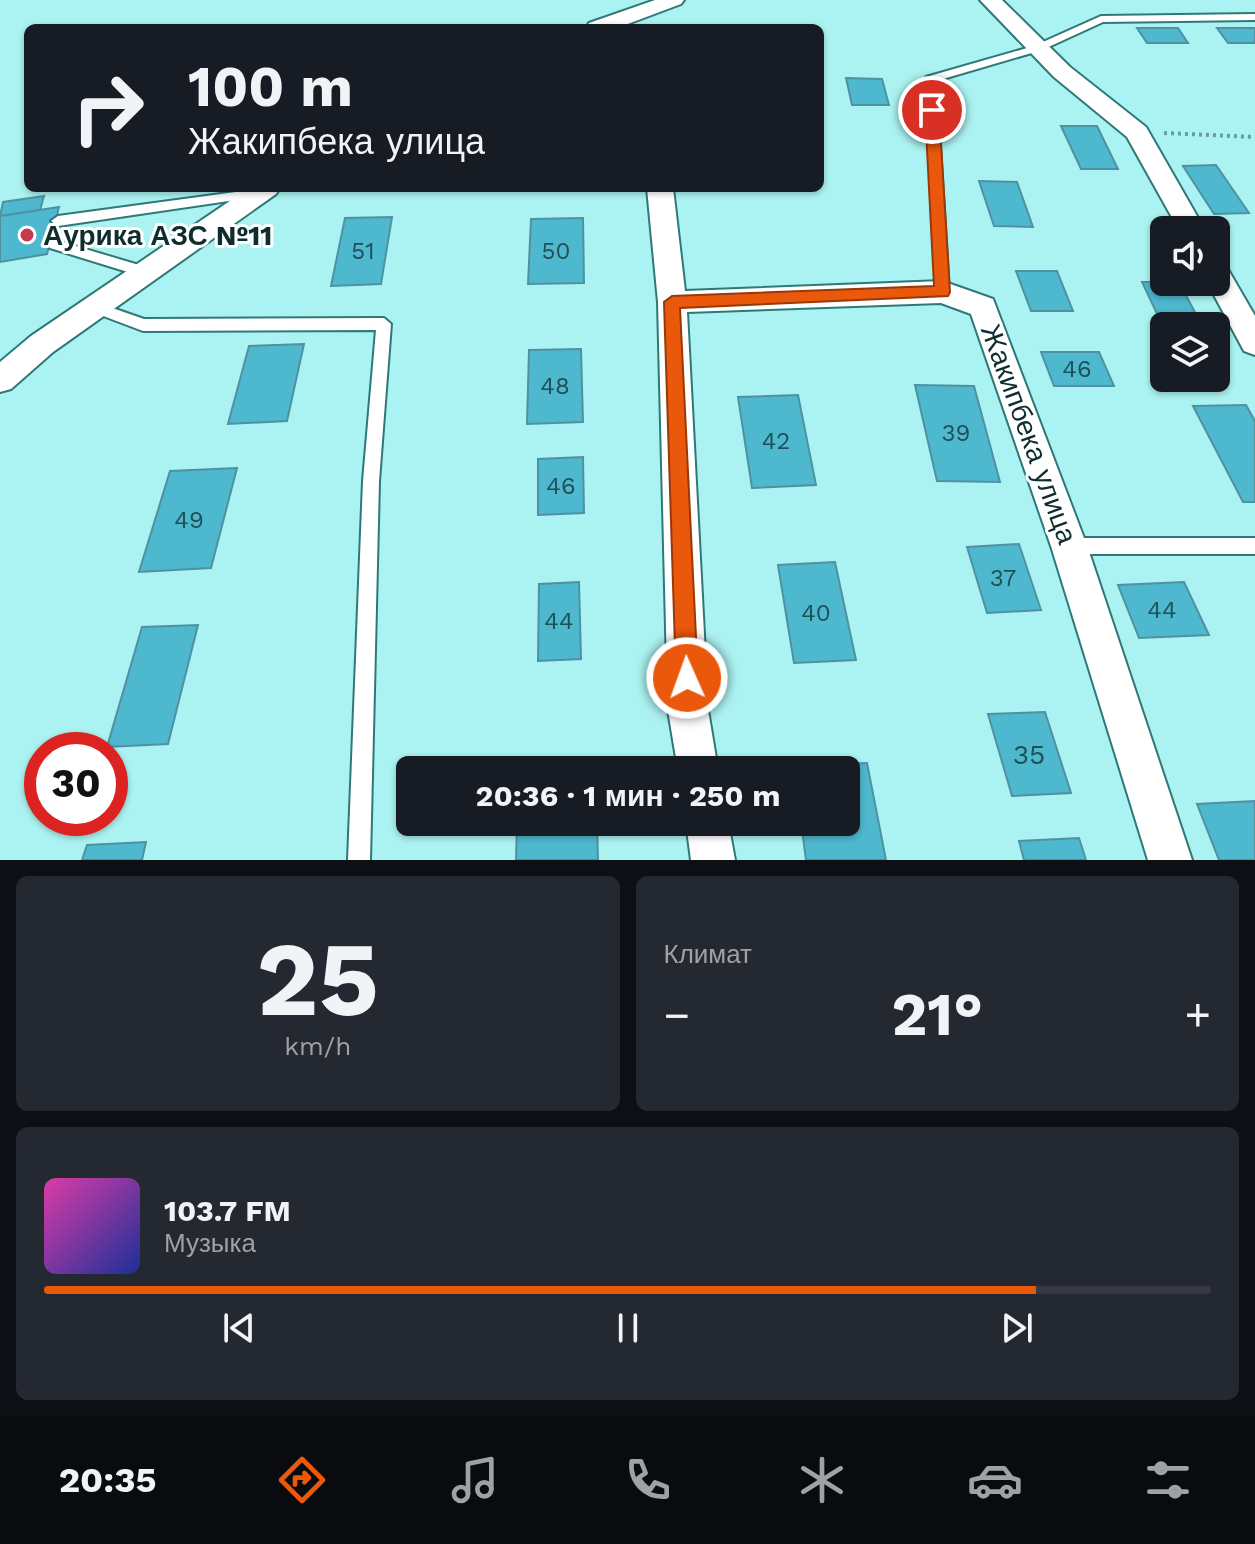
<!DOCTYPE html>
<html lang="ru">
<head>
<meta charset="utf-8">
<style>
	:root { --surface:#171b24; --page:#242831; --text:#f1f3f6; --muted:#9ea1a6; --line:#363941; --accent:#ea580c }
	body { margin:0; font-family:"Work Sans",sans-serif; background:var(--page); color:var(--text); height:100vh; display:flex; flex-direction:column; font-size:30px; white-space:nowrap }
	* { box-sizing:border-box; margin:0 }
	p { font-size:26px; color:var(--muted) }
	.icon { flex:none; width:44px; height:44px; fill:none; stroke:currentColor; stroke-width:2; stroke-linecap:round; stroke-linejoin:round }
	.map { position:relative; height:860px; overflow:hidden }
	.side { display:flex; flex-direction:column; gap:16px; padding:16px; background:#0d0f14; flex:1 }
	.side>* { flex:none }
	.guide { position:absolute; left:24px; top:24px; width:800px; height:168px; border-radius:12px; box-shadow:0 2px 6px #0004; background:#171b24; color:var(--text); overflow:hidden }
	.buttons { position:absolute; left:1150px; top:216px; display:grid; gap:16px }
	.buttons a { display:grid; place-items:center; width:80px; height:80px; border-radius:12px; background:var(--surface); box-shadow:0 2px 6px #0004; font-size:40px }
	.speed { position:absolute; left:24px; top:732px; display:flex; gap:16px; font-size:40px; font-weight:700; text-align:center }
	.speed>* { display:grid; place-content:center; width:104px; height:104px; border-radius:50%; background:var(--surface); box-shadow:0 2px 6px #0004; line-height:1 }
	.speed .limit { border:12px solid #d22; background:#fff; color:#111 }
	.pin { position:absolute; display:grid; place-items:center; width:68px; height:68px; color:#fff; margin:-34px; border:4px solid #fff; border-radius:50%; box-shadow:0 2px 8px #0007 }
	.me { position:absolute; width:88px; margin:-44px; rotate:358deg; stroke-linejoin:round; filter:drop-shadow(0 0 6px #0008) }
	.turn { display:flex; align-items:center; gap:28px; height:168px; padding:0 32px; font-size:36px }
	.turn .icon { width:104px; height:104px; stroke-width:2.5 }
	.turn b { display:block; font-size:56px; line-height:68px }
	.big { font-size:60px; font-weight:700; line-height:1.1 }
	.side .tile { flex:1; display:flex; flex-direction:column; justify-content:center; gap:12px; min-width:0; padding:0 28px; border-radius:12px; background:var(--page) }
	.side .dial { align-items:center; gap:0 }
	.dial b { font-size:104px; line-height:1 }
	.song { display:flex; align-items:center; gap:24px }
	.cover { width:96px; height:96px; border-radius:12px; background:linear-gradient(135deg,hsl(320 70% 55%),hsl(230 70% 35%)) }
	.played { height:8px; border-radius:4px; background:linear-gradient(90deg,var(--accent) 85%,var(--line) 85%) }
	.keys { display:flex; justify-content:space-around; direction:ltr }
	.heat { display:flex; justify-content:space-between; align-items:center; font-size:44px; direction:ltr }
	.side .tiles { flex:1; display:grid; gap:16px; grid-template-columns:1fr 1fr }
	.tile:last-child { grid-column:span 2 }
	.trip { position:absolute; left:396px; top:756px; width:464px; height:80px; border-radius:12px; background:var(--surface); box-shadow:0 2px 6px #0004; font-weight:700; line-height:80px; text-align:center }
	.dock { display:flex; height:128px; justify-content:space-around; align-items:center; background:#090b0e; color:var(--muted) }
	.dock .icon { width:56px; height:56px }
	.dock .active { color:var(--accent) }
	.dock b { font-size:36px; color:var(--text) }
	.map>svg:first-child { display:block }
	.building { fill:#4eb8cf; stroke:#5091a1; stroke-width:2 }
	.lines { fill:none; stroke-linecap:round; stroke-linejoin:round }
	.service-casing { stroke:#307878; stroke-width:4 }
	.minor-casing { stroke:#307878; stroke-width:4 }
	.path { stroke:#689d9d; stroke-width:4; stroke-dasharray:3 4; stroke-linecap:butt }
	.service { fill:#fff; fill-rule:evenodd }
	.minor { fill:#fff; fill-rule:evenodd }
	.route { fill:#ea580c; stroke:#983908; stroke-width:2 }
	.poi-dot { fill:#c83851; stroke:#fff; stroke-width:3 }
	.labels { text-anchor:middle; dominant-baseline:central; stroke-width:6; stroke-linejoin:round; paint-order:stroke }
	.number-label { font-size:24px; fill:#1f5056 }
	.poi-label { font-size:28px; font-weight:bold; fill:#0f2d2d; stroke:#fff; text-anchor:start }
	.street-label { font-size:28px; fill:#0f2d2d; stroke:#fff }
	.near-number-label { font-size:28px; fill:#1f5056 }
</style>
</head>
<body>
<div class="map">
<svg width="1255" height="860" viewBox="0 0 1255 860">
	<rect width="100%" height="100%" fill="#abf3f2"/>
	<path class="building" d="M1137,28H1178L1188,43H1147Z
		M1217,28H1255V43H1228Z
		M846,78L882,79L889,105H852Z
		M1061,126H1097L1118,169H1081Z
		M1216,165L1249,213L1214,214L1183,166Z
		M979,181L1017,182L1033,227L994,226Z
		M44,196L40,210L0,216L3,202Z
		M59,207L47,254L0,262V216Z
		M392,217L381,284L331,286L345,218Z
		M583,218L584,283L528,284L531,219Z
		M1016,271H1057L1073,311H1031Z
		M1142,282H1179L1199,320H1160Z
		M304,344L287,421L228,424L249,346Z
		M581,349L583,422L527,424L529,350Z
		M1041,352H1099L1114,386H1054Z
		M915,385L974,386L1000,482L937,481Z
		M798,395L816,485L752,488L738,397Z
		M1246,405L1255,421V502H1243L1193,406Z
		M583,457L584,513L538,515V459Z
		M237,468L211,568L139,572L170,471Z
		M1019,544L1041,610L987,613L967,547Z
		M835,562L856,660L794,663L778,565Z
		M579,582L581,659L538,661L539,584Z
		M1184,582L1209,635L1139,638L1118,585Z
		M198,625L168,744L107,747L142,627Z
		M1045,712L1071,793L1012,796L988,714Z
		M867,763L886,860H806L801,822H846V770H793V766Z
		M1255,801V860H1219L1197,804Z
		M517,822H597L598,860H516Z
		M1079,838L1086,860H1024L1019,841Z
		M146,842L142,860H82L87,845Z"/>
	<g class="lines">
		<g class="service-casing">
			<path id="service" d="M1255,14V20L1103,22L1042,50L936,81L949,292L947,296H937L926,77L1034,46L1101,16Z
				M258,189L264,193L263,196L58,226L51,221L58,216Z
				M55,240L149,268L151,272L144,277L50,248V242Z
				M95,302L144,319L384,318L391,324L379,481L370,860H348L363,481L376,330L143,331L90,311L88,307Z
				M1069,538H1255V554H1069L1063,552L1060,546L1063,540Z"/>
		</g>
		<g class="minor-casing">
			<path id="minor" d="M655,0H684L681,4L617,28H586L589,23Z
				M980,0H1002L1070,67L1146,127L1205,230H1179L1127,137L1054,77Z
				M249,188H280L276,194L53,352L11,389L0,392V362L31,336Z
				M647,188H673L685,291L942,281L993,299L1087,546L1192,860H1148L1051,546L971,314L941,303L687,312L708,710L718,770H678L668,710L658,302Z
				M1216,263L1226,266L1255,316V355L1244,351L1207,282H1216Z
				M686,822H728L735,860H691Z"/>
		</g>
		<path class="path" d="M1164,133L1255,137"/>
		<use href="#service" class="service"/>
		<use href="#minor" class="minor"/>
	</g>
	<path class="route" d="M932,106L939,110L950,292L948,296L680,308L698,678L695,686L687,689L679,686L676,678L664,302L672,296L934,286L925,110Z"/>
	<circle class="poi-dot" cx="27" cy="235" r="8"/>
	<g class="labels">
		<g class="number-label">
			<text x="363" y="251">51</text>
			<text x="556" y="251">50</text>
			<text x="1077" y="369">46</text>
			<text x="555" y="386">48</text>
			<text x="956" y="433">39</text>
			<text x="776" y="441">42</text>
			<text x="561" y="486">46</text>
			<text x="189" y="520">49</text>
			<text x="1003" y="578">37</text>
			<text x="1162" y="610">44</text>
			<text x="816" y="613">40</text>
			<text x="559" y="621">44</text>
		</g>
		<g class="poi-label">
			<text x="43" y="235">Аурика АЗС №11</text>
		</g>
		<g class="street-label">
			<text transform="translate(1029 434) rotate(70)">Жакипбека улица</text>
		</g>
		<g class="near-number-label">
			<text x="1029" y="754">35</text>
		</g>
	</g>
</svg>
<div class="buttons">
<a><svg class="icon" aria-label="sound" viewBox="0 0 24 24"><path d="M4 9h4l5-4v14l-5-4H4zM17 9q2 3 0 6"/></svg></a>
<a><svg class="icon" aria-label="layers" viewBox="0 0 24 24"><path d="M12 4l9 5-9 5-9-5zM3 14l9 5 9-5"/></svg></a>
</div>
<div class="speed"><div class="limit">30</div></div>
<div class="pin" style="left:932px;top:110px;background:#d93025"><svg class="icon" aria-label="arrive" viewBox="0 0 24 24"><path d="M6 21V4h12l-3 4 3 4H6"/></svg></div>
<svg class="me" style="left:687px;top:678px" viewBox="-20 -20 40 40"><circle r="17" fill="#ea580c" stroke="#fff" stroke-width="3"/><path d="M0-11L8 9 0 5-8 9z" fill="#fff"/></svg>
<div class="trip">20:36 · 1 мин · 250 m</div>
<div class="guide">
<div class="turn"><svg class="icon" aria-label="right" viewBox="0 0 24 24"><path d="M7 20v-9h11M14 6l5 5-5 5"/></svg><div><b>100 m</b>Жакипбека улица</div></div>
</div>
</div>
<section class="side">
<div class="tiles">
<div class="tile dial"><b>25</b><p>km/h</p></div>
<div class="tile"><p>Климат</p>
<div class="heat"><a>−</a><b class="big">21°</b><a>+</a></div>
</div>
<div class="tile">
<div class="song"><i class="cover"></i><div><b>103.7 FM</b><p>Музыка</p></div></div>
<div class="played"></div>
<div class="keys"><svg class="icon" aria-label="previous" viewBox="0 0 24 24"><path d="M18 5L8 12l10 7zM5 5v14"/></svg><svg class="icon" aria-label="pause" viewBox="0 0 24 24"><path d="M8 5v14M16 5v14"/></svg><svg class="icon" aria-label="next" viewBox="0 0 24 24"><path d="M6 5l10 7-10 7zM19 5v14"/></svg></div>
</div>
</div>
</section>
<nav class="dock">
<b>20:35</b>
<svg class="icon active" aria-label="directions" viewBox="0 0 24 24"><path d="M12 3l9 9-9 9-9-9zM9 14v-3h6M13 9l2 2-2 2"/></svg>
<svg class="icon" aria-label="music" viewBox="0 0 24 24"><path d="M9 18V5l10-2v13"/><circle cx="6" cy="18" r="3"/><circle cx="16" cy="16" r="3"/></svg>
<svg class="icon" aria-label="phone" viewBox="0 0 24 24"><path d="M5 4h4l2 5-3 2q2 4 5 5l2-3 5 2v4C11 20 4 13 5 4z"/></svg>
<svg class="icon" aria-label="climate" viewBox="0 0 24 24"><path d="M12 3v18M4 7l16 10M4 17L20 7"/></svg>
<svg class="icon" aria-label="car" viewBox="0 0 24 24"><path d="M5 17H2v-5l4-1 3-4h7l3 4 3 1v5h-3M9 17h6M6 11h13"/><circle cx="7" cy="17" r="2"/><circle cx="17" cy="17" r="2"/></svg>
<svg class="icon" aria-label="filters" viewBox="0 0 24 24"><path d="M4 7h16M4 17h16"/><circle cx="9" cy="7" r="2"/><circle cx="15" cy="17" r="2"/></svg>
</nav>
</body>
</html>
